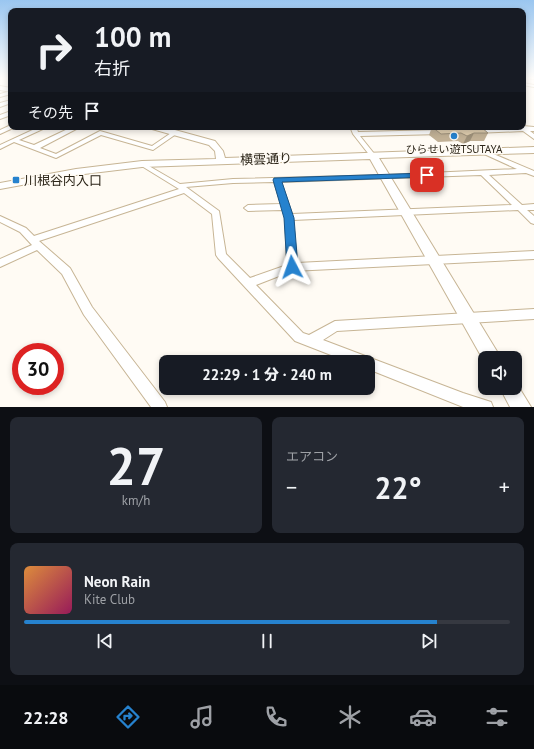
<!DOCTYPE html>
<html lang="ja">
<head>
<meta charset="utf-8">
<style>
	:root { --surface:#171b24; --page:#242831; --text:#f1f3f6; --muted:#9ea1a6; --line:#363941; --accent:#2682ce }
	body { margin:0; font-family:"PT Sans","Noto Sans JP",sans-serif; background:var(--page); color:var(--text); height:100vh; display:flex; flex-direction:column; font-size:15px; white-space:nowrap }
	* { box-sizing:border-box; margin:0 }
	p { font-size:13px; color:var(--muted) }
	.icon { flex:none; width:22px; height:22px; fill:none; stroke:currentColor; stroke-width:2; stroke-linecap:round; stroke-linejoin:round }
	.map { position:relative; height:407px; overflow:hidden }
	.sheet { display:flex; flex-direction:column; gap:10px; padding:10px; background:#0d0f14; flex:1 }
	.sheet>* { flex:none }
	.top-card { position:absolute; left:8px; top:8px; width:518px; height:122px; border-radius:8px; box-shadow:0 2px 6px #0003; background:#171b24; color:var(--text); overflow:hidden }
	.fabs { position:absolute; left:478px; top:351px; display:grid; gap:8px }
	.fabs a { display:grid; place-items:center; width:44px; height:44px; border-radius:8px; background:var(--surface); box-shadow:0 2px 6px #0003; font-size:20px }
	.speed { position:absolute; left:12px; top:343px; display:flex; gap:8px; font-size:20px; font-weight:700; text-align:center }
	.speed>* { display:grid; place-content:center; width:52px; height:52px; border-radius:50%; background:var(--surface); box-shadow:0 2px 6px #0003; line-height:1 }
	.speed .limit { border:6px solid #d22; background:#fff; color:#111 }
	.pin { position:absolute; display:grid; place-items:center; width:34px; height:34px; color:#fff; margin:-17px; border-radius:8px; box-shadow:0 2px 6px #0006 }
	.me { position:absolute; width:44px; margin:-22px; rotate:356deg; stroke-linejoin:round; filter:drop-shadow(0 0 3px #0008) }
	.turn { display:flex; align-items:center; gap:14px; height:84px; padding:0 20px; font-size:18px }
	.turn .icon { width:52px; height:52px; stroke-width:2.5 }
	.turn b { display:block; font-size:28px; line-height:34px }
	.then { display:flex; align-items:center; height:38px; padding:0 20px; background:#0003; gap:8px; font-size:15px }
	.big { font-size:30px; font-weight:800; line-height:1.1 }
	.sheet .tile { flex:1; display:flex; flex-direction:column; justify-content:center; gap:6px; min-width:0; padding:0 14px; border-radius:8px; background:var(--page) }
	.sheet .dial { align-items:center; gap:0 }
	.dial b { font-size:52px; line-height:1 }
	.song { display:flex; align-items:center; gap:12px }
	.cover { width:48px; height:48px; border-radius:6px; background:linear-gradient(135deg,hsl(30 70% 55%),hsl(330 70% 35%)) }
	.played { height:4px; border-radius:2px; background:linear-gradient(90deg,var(--accent) 85%,var(--line) 85%) }
	.keys { display:flex; justify-content:space-around; direction:ltr }
	.heat { display:flex; justify-content:space-between; align-items:center; font-size:22px; direction:ltr }
	.sheet .tiles { flex:1; display:grid; gap:10px; grid-template-columns:1fr 1fr }
	.tile:last-child { grid-column:span 2 }
	.trip { position:absolute; left:159px; top:355px; width:216px; height:40px; border-radius:8px; background:var(--surface); box-shadow:0 2px 6px #0003; font-weight:800; line-height:40px; text-align:center }
	.tab-bar { display:flex; height:64px; justify-content:space-around; align-items:center; background:#090b0e; color:var(--muted) }
	.tab-bar .icon { width:28px; height:28px }
	.tab-bar .selected { color:var(--accent) }
	.tab-bar b { font-size:18px; color:var(--text) }
	.map>svg:first-child { display:block }
	.lines { fill:none; stroke-linecap:round; stroke-linejoin:round }
	.street-casing { stroke:#c7b595; stroke-width:2 }
	.secondary-casing { stroke:#c7b595; stroke-width:2 }
	.street { fill:#fff; fill-rule:evenodd }
	.secondary { fill:#fff; fill-rule:evenodd }
	.wall { fill:#c1b095 }
	.shaded-wall { fill:#9d9079 }
	.building { fill:#e0cdad; stroke:#9d9079 }
	.route { fill:#2682ce; stroke:#195486 }
	.poi-dot { fill:#2682ce; stroke:#fffbf4; stroke-width:1.5 }
	.labels { text-anchor:middle; dominant-baseline:central; stroke-width:3; stroke-linejoin:round; paint-order:stroke }
	.far-poi-label { font-size:11px; fill:#2c2518; stroke:#fffbf4 }
	.street-label { font-size:13px; fill:#2c2518; stroke:#fffbf4 }
	.poi-label { font-size:13px; fill:#2c2518; stroke:#fffbf4; text-anchor:start }
</style>
</head>
<body>
<div class="map">
<svg width="534" height="407" viewBox="0 0 534 407">
	<rect width="100%" height="100%" fill="#fffbf4"/>
	<g class="lines">
		<g class="street-casing">
			<path id="street" d="M530,78H534V79H531Z
				M523,83L534,85V87L523,85Z
				M11,91V94L0,97V94Z
				M11,100V103L0,107V103Z
				M11,111V115L0,119V115Z
				M11,125V127H14L13,128L0,134V130Z
				M523,126L534,127V131H530L534,134V139L523,131L475,133L472,131L475,129L520,128Z
				M39,127H47L19,140L34,145L72,127H80L40,148L56,154L100,131L152,146L174,131L179,132L153,150L101,135L56,158L14,142L0,149V145Z
				M353,127H359L357,129L358,132L441,130L444,132L441,134L360,136L376,156L373,158L371,157L353,134L351,129Z
				M484,150L534,171V176L526,173L489,175L522,205L534,204V210H527L534,216V224L531,223L518,210L293,220L297,263L534,251V259L292,271L256,285L303,333L309,335L335,321L534,309V319L337,331L323,340L463,393L491,402L493,407H463L368,369V362H349L295,341L218,258L216,255L212,214L184,193L39,241L70,268L92,307L165,402L167,407H151L84,315L62,274L37,250L0,267V259L32,245L20,232L0,222V216L26,228L34,236L179,189L140,165V163L142,162L180,184L233,179L385,175L517,169L482,153L481,152ZM481,175L512,205L292,214L281,182ZM274,182L281,204L248,205L244,208L248,211L283,210L285,217L287,265L250,278L226,254L219,211L186,187L233,183Z"/>
		</g>
		<g class="secondary-casing">
			<path id="secondary" d="M0,86L11,88V92L0,90Z
				M151,127H164L215,141L223,151L225,158L534,147V153L379,158L501,358H485V363L370,159L142,167L76,175L0,189V183L76,169L142,161L216,159L215,151L209,145L152,129Z
				M515,381L531,407H510L500,388H515Z"/>
		</g>
		<use href="#street" class="street"/>
		<use href="#secondary" class="secondary"/>
	</g>
	<path class="wall" d="M432,127L488,133L484,141H470L463,144L458,141L438,142L429,135Z"/>
	<path class="shaded-wall" d="M474,133L470,141L463,144L467,136Z"/>
	<path class="building" d="M432,127H481L488,133H474L467,136L461,133L441,134Z"/>
	<linearGradient id="sky" x2="0" y2="1"><stop stop-color="#9ac6f0"/><stop offset="0.58" stop-color="#fffdfa"/><stop offset="1" stop-color="#fffdfa" stop-opacity="0"/></linearGradient>
	<rect width="534" height="135" fill="url(#sky)"/>
	<path class="route" d="M427,173H430V177L282,182L294,218L298,267L296,270L292,271L288,270L287,267L284,218L273,180L274,178Z"/>
	<g class="poi-dot">
		<circle cx="454" cy="136" r="4"/>
		<rect x="12" y="176" width="8" height="8" rx="2"/>
	</g>
	<g class="labels">
		<g class="far-poi-label">
			<text x="454" y="149">ひらせい遊TSUTAYA</text>
		</g>
		<g class="street-label">
			<text transform="translate(266 159) rotate(-2)">横雲通り</text>
		</g>
		<g class="poi-label">
			<text x="24" y="180">川根谷内入口</text>
		</g>
	</g>
</svg>
<div class="fabs">
<a><svg class="icon" aria-label="sound" viewBox="0 0 24 24"><path d="M4 9h4l5-4v14l-5-4H4zM17 9q2 3 0 6"/></svg></a>
</div>
<div class="speed"><div class="limit">30</div></div>
<div class="pin" style="left:427px;top:175px;background:#d93025"><svg class="icon" aria-label="arrive" viewBox="0 0 24 24"><path d="M6 21V4h12l-3 4 3 4H6"/></svg></div>
<svg class="me" style="left:292px;top:267px" viewBox="-20 -20 40 40"><path d="M0-17L14 15 0 8-14 15z" fill="#2682ce" stroke="#fff" stroke-width="4"/></svg>
<div class="trip">22:29 · 1 分 · 240 m</div>
<div class="top-card">
<div class="turn"><svg class="icon" aria-label="right" viewBox="0 0 24 24"><path d="M7 20v-9h11M14 6l5 5-5 5"/></svg><div><b>100 m</b>右折</div></div>
<div class="then">その先<svg class="icon" aria-label="arrive" viewBox="0 0 24 24"><path d="M6 21V4h12l-3 4 3 4H6"/></svg></div>
</div>
</div>
<section class="sheet">
<div class="tiles">
<div class="tile dial"><b>27</b><p>km/h</p></div>
<div class="tile"><p>エアコン</p>
<div class="heat"><a>−</a><b class="big">22°</b><a>+</a></div>
</div>
<div class="tile">
<div class="song"><i class="cover"></i><div><b>Neon Rain</b><p>Kite Club</p></div></div>
<div class="played"></div>
<div class="keys"><svg class="icon" aria-label="previous" viewBox="0 0 24 24"><path d="M18 5L8 12l10 7zM5 5v14"/></svg><svg class="icon" aria-label="pause" viewBox="0 0 24 24"><path d="M8 5v14M16 5v14"/></svg><svg class="icon" aria-label="next" viewBox="0 0 24 24"><path d="M6 5l10 7-10 7zM19 5v14"/></svg></div>
</div>
</div>
</section>
<nav class="tab-bar">
<b>22:28</b>
<svg class="icon selected" aria-label="directions" viewBox="0 0 24 24"><path d="M12 3l9 9-9 9-9-9zM9 14v-3h6M13 9l2 2-2 2"/></svg>
<svg class="icon" aria-label="music" viewBox="0 0 24 24"><path d="M9 18V5l10-2v13"/><circle cx="6" cy="18" r="3"/><circle cx="16" cy="16" r="3"/></svg>
<svg class="icon" aria-label="phone" viewBox="0 0 24 24"><path d="M5 4h4l2 5-3 2q2 4 5 5l2-3 5 2v4C11 20 4 13 5 4z"/></svg>
<svg class="icon" aria-label="climate" viewBox="0 0 24 24"><path d="M12 3v18M4 7l16 10M4 17L20 7"/></svg>
<svg class="icon" aria-label="car" viewBox="0 0 24 24"><path d="M5 17H2v-5l4-1 3-4h7l3 4 3 1v5h-3M9 17h6M6 11h13"/><circle cx="7" cy="17" r="2"/><circle cx="17" cy="17" r="2"/></svg>
<svg class="icon" aria-label="filters" viewBox="0 0 24 24"><path d="M4 7h16M4 17h16"/><circle cx="9" cy="7" r="2"/><circle cx="15" cy="17" r="2"/></svg>
</nav>
</body>
</html>
